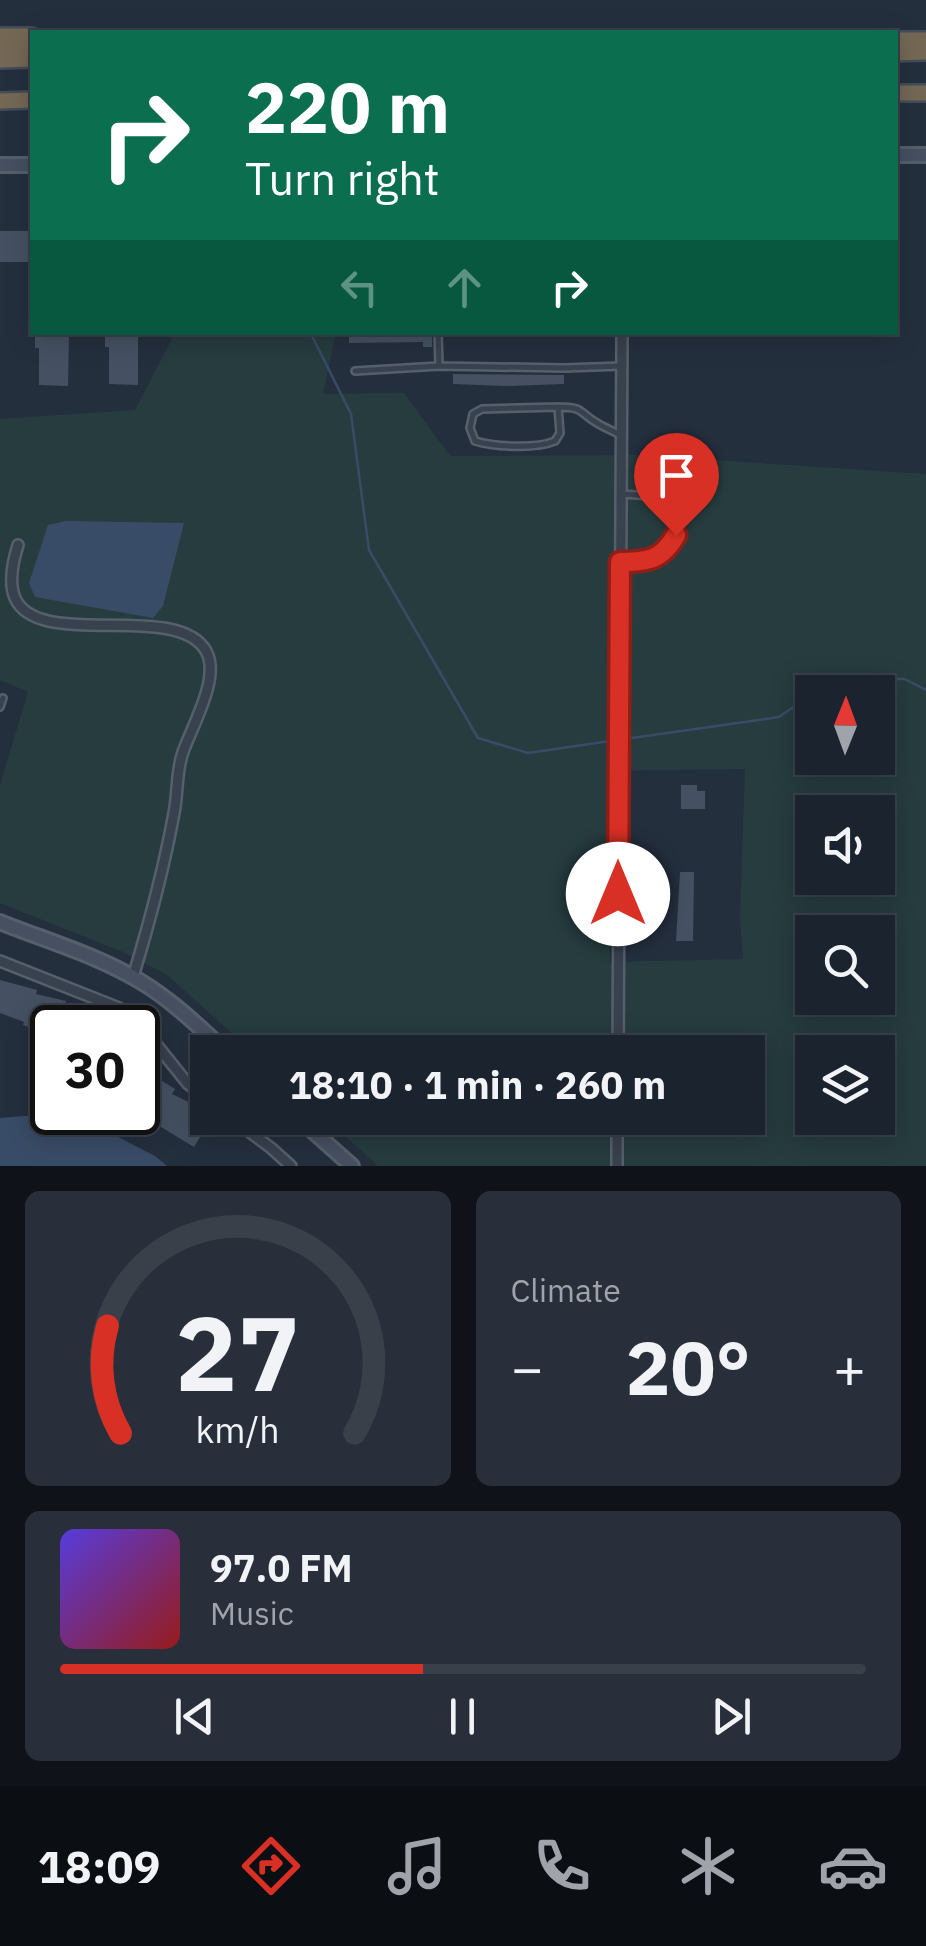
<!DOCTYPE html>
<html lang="en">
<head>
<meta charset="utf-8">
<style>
	:root { --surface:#1b232e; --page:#282f3a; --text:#f1f3f6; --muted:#a0a4aa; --line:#39404a; --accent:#d93025 }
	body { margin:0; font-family:"IBM Plex Sans",sans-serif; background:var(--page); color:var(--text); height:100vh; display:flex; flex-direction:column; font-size:38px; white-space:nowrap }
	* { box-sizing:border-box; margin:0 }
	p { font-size:32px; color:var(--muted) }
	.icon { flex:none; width:55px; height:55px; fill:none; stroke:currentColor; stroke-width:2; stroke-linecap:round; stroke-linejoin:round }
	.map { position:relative; height:1166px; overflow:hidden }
	.details { display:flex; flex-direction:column; gap:25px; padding:25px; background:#0f1319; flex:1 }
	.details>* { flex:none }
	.hud { position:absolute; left:30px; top:30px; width:868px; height:305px; border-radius:0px; box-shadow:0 5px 25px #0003,0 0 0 2px var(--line); background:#0b6e4f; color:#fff; overflow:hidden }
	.needle { width:65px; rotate:1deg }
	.buttons { position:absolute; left:795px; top:675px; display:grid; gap:20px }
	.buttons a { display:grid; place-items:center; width:100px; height:100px; border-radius:0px; background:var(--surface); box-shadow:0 5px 25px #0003,0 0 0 2px var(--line); font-size:50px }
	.speed { position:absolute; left:30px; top:1005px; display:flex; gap:20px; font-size:50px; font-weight:700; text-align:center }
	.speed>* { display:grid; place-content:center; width:130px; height:130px; border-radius:50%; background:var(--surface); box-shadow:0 5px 25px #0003,0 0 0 2px var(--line); line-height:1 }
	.speed .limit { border:5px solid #111; border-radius:15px; background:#fff; color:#111 }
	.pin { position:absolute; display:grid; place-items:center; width:85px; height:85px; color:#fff; margin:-102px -42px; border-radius:50% 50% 50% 0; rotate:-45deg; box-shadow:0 0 10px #0007 }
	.pin .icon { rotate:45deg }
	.me { position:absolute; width:110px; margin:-55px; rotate:0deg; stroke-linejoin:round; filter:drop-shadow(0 0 8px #0008) }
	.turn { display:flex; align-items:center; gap:35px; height:210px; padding:0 50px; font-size:45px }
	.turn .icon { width:130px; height:130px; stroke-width:2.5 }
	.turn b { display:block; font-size:70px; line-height:85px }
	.lanes { display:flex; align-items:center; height:95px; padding:0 50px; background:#0003; justify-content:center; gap:50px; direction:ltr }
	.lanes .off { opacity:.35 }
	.big { font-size:75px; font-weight:700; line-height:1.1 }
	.details .widget { flex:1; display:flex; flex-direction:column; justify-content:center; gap:15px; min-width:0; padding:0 35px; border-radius:15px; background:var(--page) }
	.details .dial { align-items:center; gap:0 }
	.dial svg { height:260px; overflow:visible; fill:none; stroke:var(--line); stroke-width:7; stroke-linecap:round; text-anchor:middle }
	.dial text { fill:var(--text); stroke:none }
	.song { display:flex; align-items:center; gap:30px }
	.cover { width:120px; height:120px; border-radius:15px; background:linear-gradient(135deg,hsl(250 70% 55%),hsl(0 70% 35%)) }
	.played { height:10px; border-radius:5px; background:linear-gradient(90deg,var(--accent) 45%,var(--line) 45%) }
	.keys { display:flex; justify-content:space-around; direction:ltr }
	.heat { display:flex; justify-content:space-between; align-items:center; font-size:55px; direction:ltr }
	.details .tiles { flex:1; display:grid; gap:25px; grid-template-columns:1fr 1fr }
	.widget:last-child { grid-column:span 2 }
	.trip { position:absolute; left:190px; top:1035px; width:575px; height:100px; border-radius:0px; background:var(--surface); box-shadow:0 5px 25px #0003,0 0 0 2px var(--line); font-weight:700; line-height:100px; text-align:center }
	.menu { display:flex; height:160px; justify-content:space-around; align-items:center; background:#0b0e12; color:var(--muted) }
	.menu .icon { width:70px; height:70px }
	.menu .active { color:var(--accent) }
	.menu b { font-size:45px; color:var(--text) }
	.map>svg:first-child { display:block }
	.green { fill:#263c3f; fill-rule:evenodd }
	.water { fill:#394c67 }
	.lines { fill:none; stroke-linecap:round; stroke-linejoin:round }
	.stream { stroke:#394c67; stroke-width:2.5 }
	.building { fill:#455162 }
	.lane-casing { stroke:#565f6c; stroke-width:10 }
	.street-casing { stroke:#565f6c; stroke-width:14 }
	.secondary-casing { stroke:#565f6c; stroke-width:18 }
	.highway-casing { stroke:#434c59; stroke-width:20 }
	.lane { stroke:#38414e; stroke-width:5 }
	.street { stroke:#38414e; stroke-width:9 }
	.secondary { stroke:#465061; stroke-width:12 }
	.highway { stroke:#746855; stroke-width:15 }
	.route-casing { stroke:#8d1f18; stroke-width:25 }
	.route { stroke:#d93025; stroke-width:18 }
</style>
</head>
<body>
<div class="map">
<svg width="926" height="1166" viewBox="0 0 926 1166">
	<rect width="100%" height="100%" fill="#242f3e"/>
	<path class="green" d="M175,333H336L323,394L404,393L450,456L637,455L926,474V1166H378L325,1118H748V1052H253L167,975L123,952L0,903V785L28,692L0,680V419L135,410ZM812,692H878V758H812ZM745,769L740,917L743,959L610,962L609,771ZM812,812H878V878H812ZM812,932H878V998H812ZM812,1052H878V1118H812Z"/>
	<path class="water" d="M66,521L184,523L163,606L153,618L35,597L29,583L48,525Z
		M49,1114L97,1126L155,1156L167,1166H0V1118Z"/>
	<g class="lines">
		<path class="stream" d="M310,332L351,414L369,550L478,738L528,753L617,740
			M814,692L836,678L905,679L926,690
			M625,739L779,717L812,694"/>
	</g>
	<path class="building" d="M0,231H32V262H0Z
		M35,332H69L68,386L39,385V348H35Z
		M105,332H138V385L109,384V347H105Z
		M349,332H432V347H423V342L349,343Z
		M453,374L564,375V384L505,386L453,384Z
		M681,785H697V791H705V809H681Z
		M680,872H694L693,941H676Z
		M0,980L37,990L36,994L66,1001L65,1006L80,1011L75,1028H52V1035L23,1025L24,1022L0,1013Z
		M159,1079L175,1089L172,1094L199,1107L196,1112L210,1121L194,1147L138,1113Z"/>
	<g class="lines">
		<g class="lane-casing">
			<path id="lane" d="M438,332L439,366
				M355,371L439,366L564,368L622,366
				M558,407L560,433L555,441C536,449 495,447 475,441L470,428L473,414L482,409L558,407C585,407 578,412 597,423C605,428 613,431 621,435
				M621,494C641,495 658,495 675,507C684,550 660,562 622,563
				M0,707L3,698
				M138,1054L156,1043"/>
		</g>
		<g class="street-casing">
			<path id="street" d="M18,545C13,561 8,582 15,598C38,651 177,600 206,651C221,677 192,726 183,752C176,771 178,794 174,813C164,868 149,924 133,977
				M0,961L119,1008L139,1023L188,1084L208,1099
				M618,1052L622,332
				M231,1118L271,1148L291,1166
				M617,1166V1118"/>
		</g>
		<g class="secondary-casing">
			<path id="secondary" d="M895,155H926
				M0,165H32
				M0,922C47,941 100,956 143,983C174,1002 200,1028 227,1052
				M298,1118L352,1166"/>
		</g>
		<g class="highway-casing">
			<path id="highway" d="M0,36H32
				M895,40H926
				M0,48H32
				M895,53L926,52
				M0,60L32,59
				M895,93H926
				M0,101L32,100"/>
		</g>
		<use href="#lane" class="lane"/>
		<use href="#street" class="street"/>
		<use href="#secondary" class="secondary"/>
		<use href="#highway" class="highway"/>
	</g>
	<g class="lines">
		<g class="route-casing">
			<path id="route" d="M618,894L620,562C648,562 662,560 676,535"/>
		</g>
		<use href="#route" class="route"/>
	</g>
</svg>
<div class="buttons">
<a><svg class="needle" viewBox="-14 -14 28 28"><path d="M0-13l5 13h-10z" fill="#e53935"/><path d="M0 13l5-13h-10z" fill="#a0a4aa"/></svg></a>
<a><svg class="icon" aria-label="sound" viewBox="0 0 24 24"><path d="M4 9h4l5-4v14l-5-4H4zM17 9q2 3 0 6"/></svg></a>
<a><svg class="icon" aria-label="search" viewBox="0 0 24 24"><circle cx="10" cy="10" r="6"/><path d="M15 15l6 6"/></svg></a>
<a><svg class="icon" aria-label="layers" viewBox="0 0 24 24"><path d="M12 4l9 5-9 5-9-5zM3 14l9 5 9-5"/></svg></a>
</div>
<div class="speed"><div class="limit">30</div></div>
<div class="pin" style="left:676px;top:535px;background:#d93025"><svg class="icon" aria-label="arrive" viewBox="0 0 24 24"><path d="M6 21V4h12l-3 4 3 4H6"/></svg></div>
<svg class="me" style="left:618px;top:894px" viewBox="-20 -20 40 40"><circle r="19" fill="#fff"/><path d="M0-13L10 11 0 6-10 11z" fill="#d93025"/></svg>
<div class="trip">18:10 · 1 min · 260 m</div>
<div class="hud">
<div class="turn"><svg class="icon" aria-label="right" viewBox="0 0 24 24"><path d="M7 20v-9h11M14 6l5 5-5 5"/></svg><div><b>220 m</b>Turn right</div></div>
<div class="lanes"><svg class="icon off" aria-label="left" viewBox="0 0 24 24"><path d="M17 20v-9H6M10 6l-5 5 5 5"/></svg><svg class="icon off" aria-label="ahead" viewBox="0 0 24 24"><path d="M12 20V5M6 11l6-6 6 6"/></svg><svg class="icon" aria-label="right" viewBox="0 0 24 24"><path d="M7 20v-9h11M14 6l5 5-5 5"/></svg></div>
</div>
</div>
<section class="details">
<div class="tiles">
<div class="widget dial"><svg viewBox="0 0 100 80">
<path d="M14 69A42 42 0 1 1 86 69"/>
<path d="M14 69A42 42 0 0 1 10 36" stroke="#d93025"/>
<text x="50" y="56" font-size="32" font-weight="700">27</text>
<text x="50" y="72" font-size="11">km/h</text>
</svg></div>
<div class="widget"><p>Climate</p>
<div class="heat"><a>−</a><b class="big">20°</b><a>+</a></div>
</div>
<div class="widget">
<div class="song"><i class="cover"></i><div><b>97.0 FM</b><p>Music</p></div></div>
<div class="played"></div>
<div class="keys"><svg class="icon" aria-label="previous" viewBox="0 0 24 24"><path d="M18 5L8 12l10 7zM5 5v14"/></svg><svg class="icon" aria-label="pause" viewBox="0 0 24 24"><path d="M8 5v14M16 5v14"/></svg><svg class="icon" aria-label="next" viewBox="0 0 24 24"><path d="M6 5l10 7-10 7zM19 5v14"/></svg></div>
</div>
</div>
</section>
<nav class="menu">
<b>18:09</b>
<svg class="icon active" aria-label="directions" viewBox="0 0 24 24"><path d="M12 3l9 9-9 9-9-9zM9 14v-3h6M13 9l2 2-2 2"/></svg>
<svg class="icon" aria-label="music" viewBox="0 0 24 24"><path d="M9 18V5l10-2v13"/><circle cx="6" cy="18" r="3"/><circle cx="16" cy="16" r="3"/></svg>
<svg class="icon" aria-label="phone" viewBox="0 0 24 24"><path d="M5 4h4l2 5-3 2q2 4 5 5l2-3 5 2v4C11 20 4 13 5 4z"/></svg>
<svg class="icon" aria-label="climate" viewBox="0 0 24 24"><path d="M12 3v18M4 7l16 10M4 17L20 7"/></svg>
<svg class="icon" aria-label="car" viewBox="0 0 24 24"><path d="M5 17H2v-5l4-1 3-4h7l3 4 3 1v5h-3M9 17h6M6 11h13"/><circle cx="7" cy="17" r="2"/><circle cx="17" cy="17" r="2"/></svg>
</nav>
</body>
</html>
